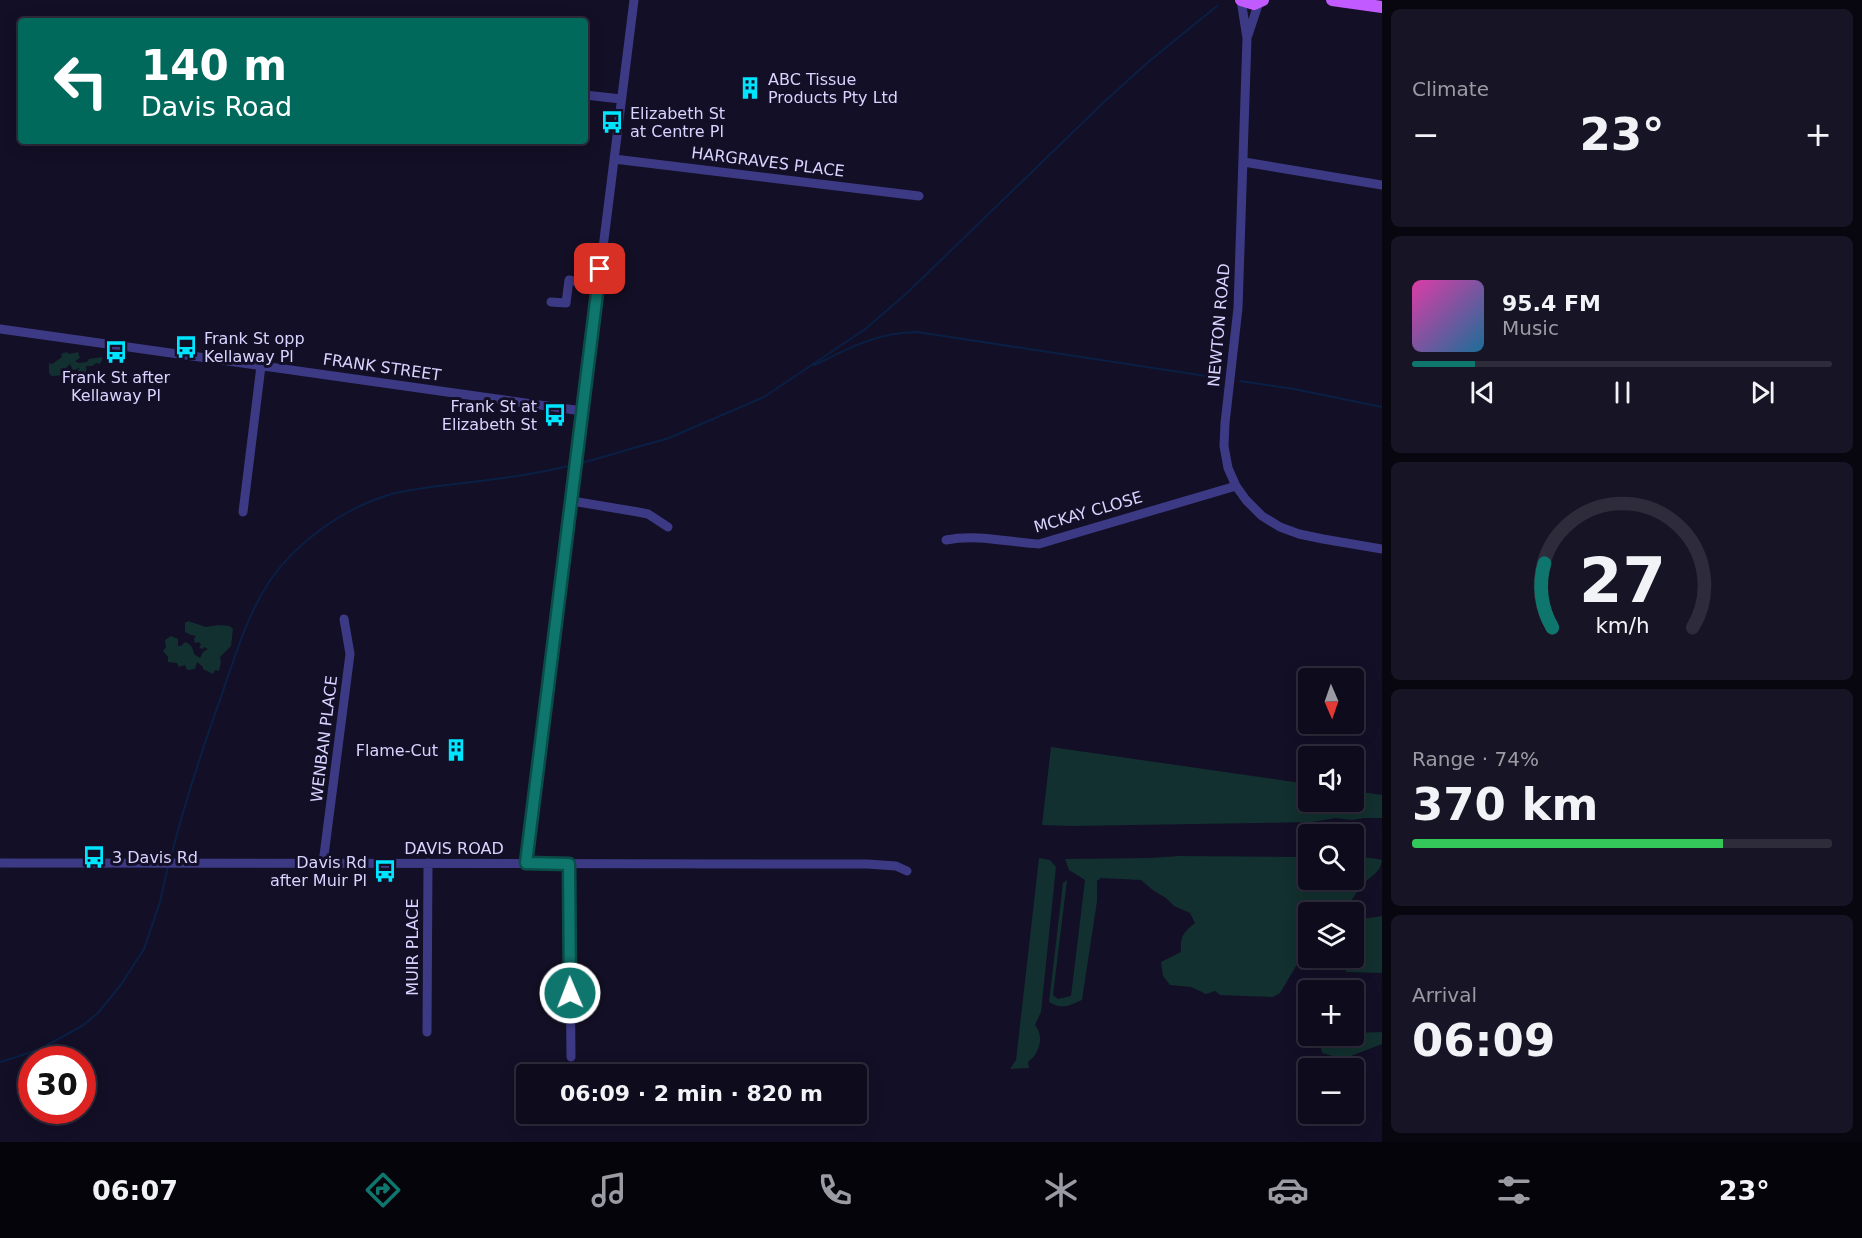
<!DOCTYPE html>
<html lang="en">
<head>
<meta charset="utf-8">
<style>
	:root { --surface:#0e0b1c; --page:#171425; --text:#f1f3f6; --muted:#9b9ba3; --line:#2e2b3b; --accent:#0f766e }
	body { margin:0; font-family:"DejaVu Sans",sans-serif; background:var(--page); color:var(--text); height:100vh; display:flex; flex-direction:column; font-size:22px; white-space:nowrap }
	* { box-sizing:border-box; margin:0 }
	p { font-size:20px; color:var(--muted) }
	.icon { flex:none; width:33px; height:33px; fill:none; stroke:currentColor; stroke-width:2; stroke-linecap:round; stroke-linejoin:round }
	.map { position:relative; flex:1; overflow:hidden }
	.details { display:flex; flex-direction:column; gap:9px; padding:9px; background:#08060f; width:480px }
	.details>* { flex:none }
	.top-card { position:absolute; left:18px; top:18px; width:570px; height:126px; border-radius:6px; box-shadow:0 3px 15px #0003,0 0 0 2px var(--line); background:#00695c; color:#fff; overflow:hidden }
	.needle { width:39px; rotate:178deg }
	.controls { position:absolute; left:1298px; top:668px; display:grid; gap:12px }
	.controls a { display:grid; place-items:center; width:66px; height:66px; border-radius:6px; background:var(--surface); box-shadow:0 3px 15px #0003,0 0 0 2px var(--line); font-size:30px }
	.speed { position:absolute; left:18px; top:1046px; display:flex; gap:12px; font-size:30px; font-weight:700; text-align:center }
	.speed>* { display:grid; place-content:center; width:78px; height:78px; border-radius:50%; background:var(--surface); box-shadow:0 3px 15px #0003,0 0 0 2px var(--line); line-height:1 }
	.speed .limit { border:9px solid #d22; background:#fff; color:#111 }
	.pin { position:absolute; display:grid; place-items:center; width:51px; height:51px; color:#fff; margin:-26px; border-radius:12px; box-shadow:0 3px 9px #0006 }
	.me { position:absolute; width:66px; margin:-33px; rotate:359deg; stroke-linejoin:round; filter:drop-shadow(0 0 4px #0008) }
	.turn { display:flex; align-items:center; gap:21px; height:126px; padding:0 24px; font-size:27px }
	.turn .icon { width:78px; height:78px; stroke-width:2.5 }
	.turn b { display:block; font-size:42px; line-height:51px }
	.big { font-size:45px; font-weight:700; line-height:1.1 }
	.details .widget { flex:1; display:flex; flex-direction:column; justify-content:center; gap:9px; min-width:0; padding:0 21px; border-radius:9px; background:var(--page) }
	.details .dial { align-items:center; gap:0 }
	.dial svg { height:156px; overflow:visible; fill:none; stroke:var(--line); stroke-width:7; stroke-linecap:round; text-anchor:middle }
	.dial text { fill:var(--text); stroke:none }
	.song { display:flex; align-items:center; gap:18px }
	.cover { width:72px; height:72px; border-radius:9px; background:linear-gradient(135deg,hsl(320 70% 55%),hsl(200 70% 35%)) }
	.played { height:6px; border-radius:3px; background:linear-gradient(90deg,var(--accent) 15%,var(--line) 15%) }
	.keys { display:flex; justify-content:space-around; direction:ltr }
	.heat { display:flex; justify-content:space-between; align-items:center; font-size:33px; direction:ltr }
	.charge { height:9px; border-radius:4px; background:linear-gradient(90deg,#34c759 74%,var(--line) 0) }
	.trip { position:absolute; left:516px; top:1064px; width:351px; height:60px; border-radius:6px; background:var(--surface); box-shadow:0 3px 15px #0003,0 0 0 2px var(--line); font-weight:700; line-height:60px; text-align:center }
	.tab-bar { display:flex; height:96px; justify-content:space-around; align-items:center; background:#06040b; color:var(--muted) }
	.tab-bar .icon { width:42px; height:42px }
	.tab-bar .current { color:var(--accent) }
	.tab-bar b { font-size:27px; color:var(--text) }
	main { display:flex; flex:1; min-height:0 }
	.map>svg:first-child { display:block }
	.green { fill:#12302f }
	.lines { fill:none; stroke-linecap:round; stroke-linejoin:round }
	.stream { stroke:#0a1f44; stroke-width:2 }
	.minor { stroke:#3d3a85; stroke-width:9 }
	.major { stroke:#c25bff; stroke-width:12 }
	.route-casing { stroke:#0a4d48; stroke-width:15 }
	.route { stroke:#0f766e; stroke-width:10 }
	.labels { text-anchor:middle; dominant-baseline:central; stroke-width:6; stroke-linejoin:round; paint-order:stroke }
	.poi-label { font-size:16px; fill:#d9d4ff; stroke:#130f26; text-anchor:start }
	.street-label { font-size:16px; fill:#d9d4ff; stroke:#130f26 }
</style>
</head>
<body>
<main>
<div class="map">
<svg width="1382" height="1142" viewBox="0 0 1382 1142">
	<rect width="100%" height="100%" fill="#130f26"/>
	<path class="green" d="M67,352L69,354L78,352L80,358L75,361L79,363L87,362L89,359L102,357V360L100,364L96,363L92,366H86L87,375H83L82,374L81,376H77L76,372L80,368L70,371L72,368L70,364L65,369L67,371L66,375L52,376L49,373V363L52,364L62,357L61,354Z
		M188,621L206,627L218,625L230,626L233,629L231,646L220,657L221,662L219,671L215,670L213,674L203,669V667L197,662L195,669L187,670L185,665L179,667L177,663L168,662V657L163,651L166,647L165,640L171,636L178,639V646H181L185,642C191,644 193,648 194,654L200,658L203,652L208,649L204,647L203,649L199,648L201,645L199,642L195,643L194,639L196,636L191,635L185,632V623Z
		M1051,747L1308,784V801H1353V791L1382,795V818H1364L1352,820L1336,818L1312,822L1072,826L1042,825Z
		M1179,856L1308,857V879H1353V857L1372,858L1382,860C1380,874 1369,877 1361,886C1358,889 1356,894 1353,898C1341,912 1325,912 1308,912V946L1280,993L1273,997L1220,995L1215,991L1206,994L1191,987L1170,985L1163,976L1161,962L1181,952C1180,936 1183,933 1195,923L1190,913L1174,906L1166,898L1154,891L1141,880L1101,878L1097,881V901L1082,1000C1068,1006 1062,1010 1049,1002L1063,883L1067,880L1053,995L1058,999L1071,996L1085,880L1069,870L1065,859L1150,858Z
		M1039,858L1050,860L1056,867L1041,1012L1035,1025C1045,1037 1039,1054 1028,1062L1029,1068L1010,1069L1016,1060Z
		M1382,916V973L1346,972L1344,957H1353V926L1356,920Z
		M1382,1032V1044L1343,1059L1322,1053L1320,1043L1351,1039L1356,1033Z"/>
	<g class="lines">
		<path class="stream" d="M815,365C848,348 879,332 917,332L1219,378
			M1240,381L1294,389L1382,407
			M578,464L669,438L764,397L864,330L907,293L1103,103L1147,63L1217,6
			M170,861C184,804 203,747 223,691C236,653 248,613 271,579C298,541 343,509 388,495C410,489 433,487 455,484C495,479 534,475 572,465
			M0,1062L38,1050L82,1026L98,1013L120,986L144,949L160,902L168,866"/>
		<path class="minor" d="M1241,0L1247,38L1238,308L1225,423L1224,446L1228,468L1236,486L1246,500L1262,516L1280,527L1299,534L1323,539L1382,549
			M1248,35L1259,2
			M585,95L621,99
			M614,159L919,196
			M1244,162L1382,185
			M551,302L566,303L569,280L593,285L598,289
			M0,329L582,411
			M572,501L638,512L648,514L668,527
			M243,512L261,366
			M946,540C977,534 1007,542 1039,544L1236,486
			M0,863L867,864L896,866L907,871
			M323,863L350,654L344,619
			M526,863L634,0
			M569,864L571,1057
			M427,1032L428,863"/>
		<path class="major" d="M1241,0L1254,4L1263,0
			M1332,0L1382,7"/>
	</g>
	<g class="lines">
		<g class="route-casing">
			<path id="route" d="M570,993L569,864L526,863L600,269"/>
		</g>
		<use href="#route" class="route"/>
	</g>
	<defs>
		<g id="building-bare" transform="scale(1.8)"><path d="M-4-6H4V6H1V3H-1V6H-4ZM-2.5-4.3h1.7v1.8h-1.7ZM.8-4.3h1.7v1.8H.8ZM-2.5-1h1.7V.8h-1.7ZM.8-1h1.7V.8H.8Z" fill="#00e5ff" stroke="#130f26" stroke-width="2.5" paint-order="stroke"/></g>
		<g id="bus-bare" transform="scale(1.8)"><path d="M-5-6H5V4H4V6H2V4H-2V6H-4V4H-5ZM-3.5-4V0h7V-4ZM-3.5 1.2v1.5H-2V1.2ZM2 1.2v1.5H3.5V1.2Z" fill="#00e5ff" stroke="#130f26" stroke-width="2.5" paint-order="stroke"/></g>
	</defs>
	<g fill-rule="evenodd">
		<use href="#building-bare" x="750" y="88"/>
		<use href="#bus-bare" x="612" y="122"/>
		<use href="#bus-bare" x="186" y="347"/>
		<use href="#bus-bare" x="116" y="352"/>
		<use href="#bus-bare" x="555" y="415"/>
		<use href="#building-bare" x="456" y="750"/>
		<use href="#bus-bare" x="94" y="857"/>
		<use href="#bus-bare" x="385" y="871"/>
	</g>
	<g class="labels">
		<g class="poi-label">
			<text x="768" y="79">ABC Tissue<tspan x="768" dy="18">Products Pty Ltd</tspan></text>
			<text x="630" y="113">Elizabeth St<tspan x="630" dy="18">at Centre Pl</tspan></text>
			<text x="204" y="338">Frank St opp<tspan x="204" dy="18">Kellaway Pl</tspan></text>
			<text x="116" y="377" text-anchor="middle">Frank St after<tspan x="116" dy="18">Kellaway Pl</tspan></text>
			<text x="537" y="406" text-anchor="end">Frank St at<tspan x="537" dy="18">Elizabeth St</tspan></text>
			<text x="438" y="750" text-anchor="end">Flame-Cut</text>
			<text x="112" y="857">3 Davis Rd</text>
			<text x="367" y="862" text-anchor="end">Davis Rd<tspan x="367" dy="18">after Muir Pl</tspan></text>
		</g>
		<g class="street-label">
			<text transform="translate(768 162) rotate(7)">HARGRAVES PLACE</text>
			<text transform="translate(1219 325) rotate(-85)">NEWTON ROAD</text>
			<text transform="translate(382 367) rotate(8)">FRANK STREET</text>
			<text transform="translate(1088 512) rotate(-16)">MCKAY CLOSE</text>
			<text transform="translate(324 739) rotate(-83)">WENBAN PLACE</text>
			<text x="454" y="848">DAVIS ROAD</text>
			<text transform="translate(412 947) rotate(-90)">MUIR PLACE</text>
		</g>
	</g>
</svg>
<div class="controls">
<a><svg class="needle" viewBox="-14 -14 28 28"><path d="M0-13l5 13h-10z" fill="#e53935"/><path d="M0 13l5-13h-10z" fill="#9b9ba3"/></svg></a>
<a><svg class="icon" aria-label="sound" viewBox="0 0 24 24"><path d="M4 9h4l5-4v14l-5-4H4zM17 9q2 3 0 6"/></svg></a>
<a><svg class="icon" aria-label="search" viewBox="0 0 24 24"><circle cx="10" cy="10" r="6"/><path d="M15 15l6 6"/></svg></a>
<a><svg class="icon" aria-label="layers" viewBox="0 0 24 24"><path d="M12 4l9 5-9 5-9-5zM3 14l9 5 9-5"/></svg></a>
<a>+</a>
<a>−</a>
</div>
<div class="speed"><div class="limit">30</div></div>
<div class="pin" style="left:600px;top:269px;background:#d93025"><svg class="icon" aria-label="arrive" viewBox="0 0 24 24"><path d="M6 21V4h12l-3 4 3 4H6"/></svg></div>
<svg class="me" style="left:570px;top:993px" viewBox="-20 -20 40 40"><circle r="17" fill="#0f766e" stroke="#fff" stroke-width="3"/><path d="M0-11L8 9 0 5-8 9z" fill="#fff"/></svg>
<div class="trip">06:09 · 2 min · 820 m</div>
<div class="top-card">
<div class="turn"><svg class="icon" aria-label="left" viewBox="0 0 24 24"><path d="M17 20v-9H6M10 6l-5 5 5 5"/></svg><div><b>140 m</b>Davis Road</div></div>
</div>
</div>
<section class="details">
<div class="widget"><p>Climate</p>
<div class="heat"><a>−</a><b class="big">23°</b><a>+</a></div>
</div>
<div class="widget">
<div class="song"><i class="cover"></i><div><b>95.4 FM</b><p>Music</p></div></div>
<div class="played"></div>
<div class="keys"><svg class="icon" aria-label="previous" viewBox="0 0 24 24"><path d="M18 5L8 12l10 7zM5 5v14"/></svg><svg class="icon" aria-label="pause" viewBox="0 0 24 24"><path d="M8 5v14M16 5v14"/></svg><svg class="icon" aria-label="next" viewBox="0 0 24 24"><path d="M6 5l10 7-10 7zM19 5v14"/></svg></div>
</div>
<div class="widget dial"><svg viewBox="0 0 100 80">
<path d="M14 69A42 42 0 1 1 86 69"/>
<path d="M14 69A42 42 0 0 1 10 36" stroke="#0f766e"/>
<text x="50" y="56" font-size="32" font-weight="700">27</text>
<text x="50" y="72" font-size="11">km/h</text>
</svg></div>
<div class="widget"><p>Range · 74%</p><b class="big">370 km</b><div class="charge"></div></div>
<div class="widget"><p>Arrival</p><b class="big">06:09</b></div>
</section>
</main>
<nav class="tab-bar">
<b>06:07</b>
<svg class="icon current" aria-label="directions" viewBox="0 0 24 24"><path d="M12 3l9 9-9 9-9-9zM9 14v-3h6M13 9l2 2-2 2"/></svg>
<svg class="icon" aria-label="music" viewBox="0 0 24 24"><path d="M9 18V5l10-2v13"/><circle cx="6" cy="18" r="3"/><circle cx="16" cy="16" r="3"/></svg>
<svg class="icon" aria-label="phone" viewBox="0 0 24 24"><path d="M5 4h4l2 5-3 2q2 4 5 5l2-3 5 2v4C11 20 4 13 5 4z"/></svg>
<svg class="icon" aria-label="climate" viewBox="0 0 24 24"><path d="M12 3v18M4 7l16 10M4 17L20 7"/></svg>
<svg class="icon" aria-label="car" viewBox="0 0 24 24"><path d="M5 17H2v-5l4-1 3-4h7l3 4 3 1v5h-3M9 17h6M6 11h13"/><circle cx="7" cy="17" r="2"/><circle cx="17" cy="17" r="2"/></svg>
<svg class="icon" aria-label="filters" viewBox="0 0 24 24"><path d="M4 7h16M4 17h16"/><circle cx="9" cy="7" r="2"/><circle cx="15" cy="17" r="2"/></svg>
<b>23°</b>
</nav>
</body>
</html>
